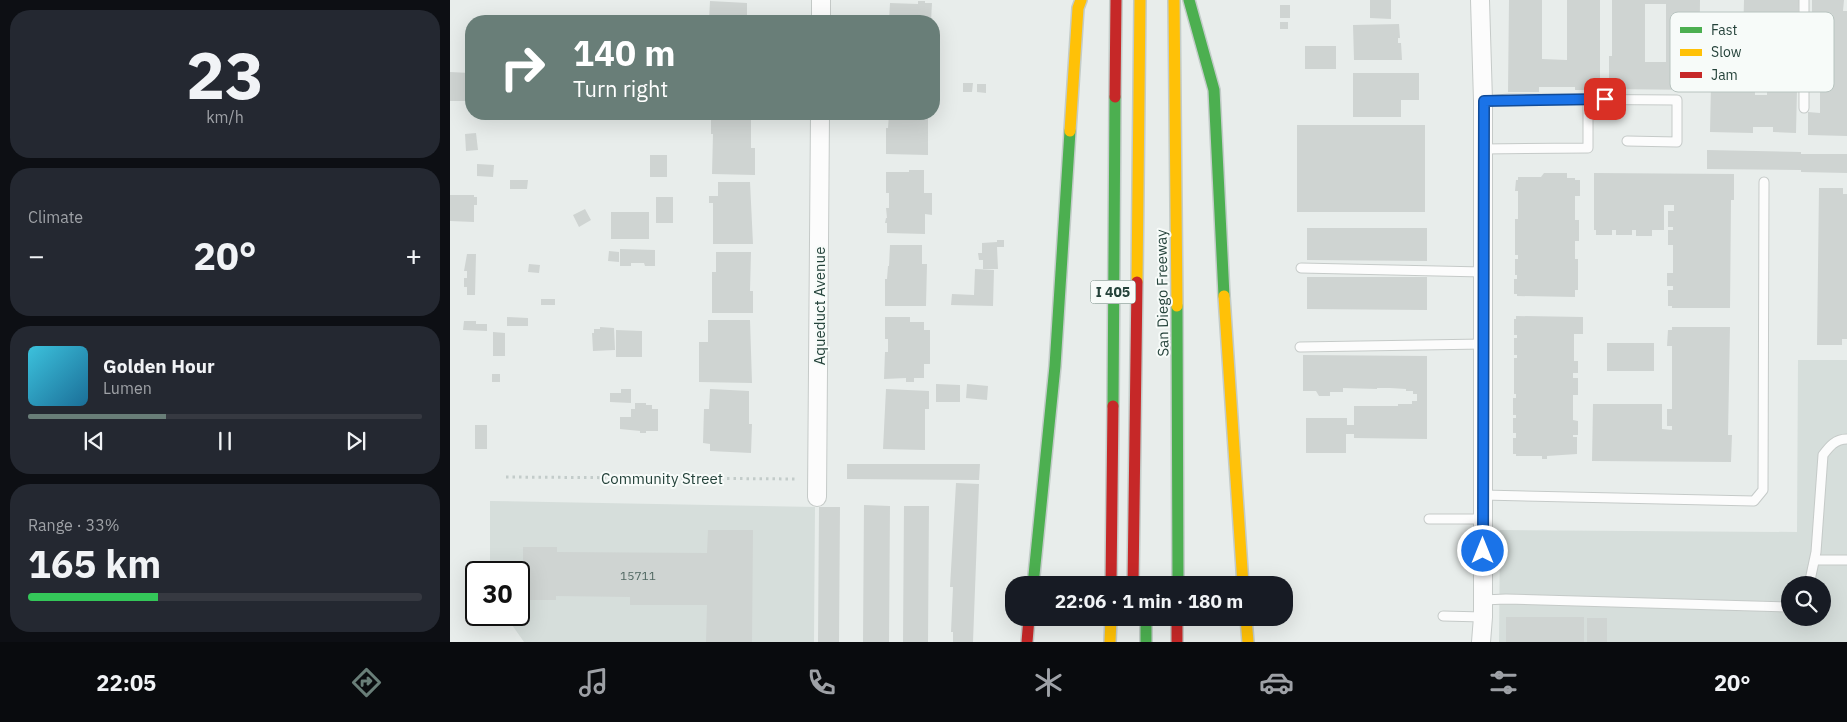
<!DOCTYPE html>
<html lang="en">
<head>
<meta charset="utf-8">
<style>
	:root { --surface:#171b24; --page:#242831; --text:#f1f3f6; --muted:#9ea1a6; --line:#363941; --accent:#697e78 }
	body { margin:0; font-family:"IBM Plex Sans",sans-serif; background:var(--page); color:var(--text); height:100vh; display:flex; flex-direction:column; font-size:19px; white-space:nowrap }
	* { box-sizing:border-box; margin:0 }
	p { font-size:16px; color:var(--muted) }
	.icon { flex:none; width:28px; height:28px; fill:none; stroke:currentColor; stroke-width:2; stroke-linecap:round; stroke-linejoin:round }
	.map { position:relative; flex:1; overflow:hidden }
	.drawer { display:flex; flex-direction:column; gap:10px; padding:10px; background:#0d0f14; width:450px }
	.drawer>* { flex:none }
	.top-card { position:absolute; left:15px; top:15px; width:475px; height:105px; border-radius:20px; box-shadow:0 5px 20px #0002; background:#697e78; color:#fff; overflow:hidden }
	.buttons { position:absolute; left:1331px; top:576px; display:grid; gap:10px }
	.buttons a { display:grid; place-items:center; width:50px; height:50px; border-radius:50%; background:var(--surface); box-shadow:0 5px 20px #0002; font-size:25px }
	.speed { position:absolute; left:15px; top:561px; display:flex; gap:10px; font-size:25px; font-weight:700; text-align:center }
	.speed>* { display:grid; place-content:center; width:65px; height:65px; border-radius:50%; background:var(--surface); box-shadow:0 5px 20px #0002; line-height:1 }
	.speed .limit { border:2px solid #111; border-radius:8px; background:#fff; color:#111 }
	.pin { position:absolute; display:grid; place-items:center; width:42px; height:42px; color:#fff; margin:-21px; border-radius:10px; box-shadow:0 2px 8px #0006 }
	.me { position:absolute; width:55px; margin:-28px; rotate:0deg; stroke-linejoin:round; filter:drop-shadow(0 0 4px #0008) }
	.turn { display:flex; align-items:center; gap:18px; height:105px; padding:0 25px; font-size:22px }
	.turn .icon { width:65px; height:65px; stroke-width:2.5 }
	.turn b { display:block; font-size:35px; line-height:42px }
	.big { font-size:38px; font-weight:700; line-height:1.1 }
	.drawer .tile { flex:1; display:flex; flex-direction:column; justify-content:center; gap:8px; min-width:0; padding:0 18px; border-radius:20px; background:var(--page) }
	.drawer .dial { align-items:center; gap:0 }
	.dial b { font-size:65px; line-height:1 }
	.song { display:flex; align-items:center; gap:15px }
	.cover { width:60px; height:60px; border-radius:8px; background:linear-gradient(135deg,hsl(190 70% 55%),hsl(200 70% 35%)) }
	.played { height:5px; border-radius:2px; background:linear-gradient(90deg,var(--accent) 35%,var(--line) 35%) }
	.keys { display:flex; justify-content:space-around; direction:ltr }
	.heat { display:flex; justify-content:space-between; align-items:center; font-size:28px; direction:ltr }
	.charge { height:8px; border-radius:4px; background:linear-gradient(90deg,#34c759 33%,var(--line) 0) }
	.trip { position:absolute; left:555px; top:576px; width:288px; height:50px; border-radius:20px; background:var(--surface); box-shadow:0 5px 20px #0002; font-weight:700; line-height:50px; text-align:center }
	.tab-bar { display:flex; height:80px; justify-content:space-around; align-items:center; background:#090b0e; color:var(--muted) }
	.tab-bar .icon { width:35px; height:35px }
	.tab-bar .active { color:var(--accent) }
	.tab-bar b { font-size:22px; color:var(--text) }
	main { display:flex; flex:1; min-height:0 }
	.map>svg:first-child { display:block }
	.built { fill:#d6dedb; fill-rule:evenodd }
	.building { fill:#cfd4d2; fill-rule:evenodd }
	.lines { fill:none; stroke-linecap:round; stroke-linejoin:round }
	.lane-casing { stroke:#c5cac8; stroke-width:11 }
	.street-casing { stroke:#c5cac8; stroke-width:20 }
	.fast-casing { stroke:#c3ccc9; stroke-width:14 }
	.slow-casing { stroke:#c3ccc9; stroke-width:14 }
	.jam-casing { stroke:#c3ccc9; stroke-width:14 }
	.path { stroke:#c3ccca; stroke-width:3; stroke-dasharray:2.5 4; stroke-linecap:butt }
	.lane { stroke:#fcfcfc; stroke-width:9 }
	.street { stroke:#fcfcfc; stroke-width:18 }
	.fast { stroke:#4caf50; stroke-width:11 }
	.slow { stroke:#ffc107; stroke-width:11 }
	.jam { stroke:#c62828; stroke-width:11 }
	.route-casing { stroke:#114b97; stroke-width:12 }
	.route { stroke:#1a73e8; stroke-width:9 }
	.labels { text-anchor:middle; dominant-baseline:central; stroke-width:4; stroke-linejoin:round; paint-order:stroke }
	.number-label { font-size:12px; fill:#506761 }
	.shield { fill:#f7fbf9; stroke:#637a73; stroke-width:1 }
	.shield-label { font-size:14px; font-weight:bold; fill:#24423a }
	.street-label { font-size:15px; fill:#24423a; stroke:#f7fbf9 }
	.key { fill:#f7fbf9; stroke:#b8c4c0; stroke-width:1 }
	.key-label { font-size:14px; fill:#24423a }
</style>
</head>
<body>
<main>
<section class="drawer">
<div class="tile dial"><b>23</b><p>km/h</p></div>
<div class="tile"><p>Climate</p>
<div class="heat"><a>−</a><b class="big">20°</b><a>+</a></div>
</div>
<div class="tile">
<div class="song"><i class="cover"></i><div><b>Golden Hour</b><p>Lumen</p></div></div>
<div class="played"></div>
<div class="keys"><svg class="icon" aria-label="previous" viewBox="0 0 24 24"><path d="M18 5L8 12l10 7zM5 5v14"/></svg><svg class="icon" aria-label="pause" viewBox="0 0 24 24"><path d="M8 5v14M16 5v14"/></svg><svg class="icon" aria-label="next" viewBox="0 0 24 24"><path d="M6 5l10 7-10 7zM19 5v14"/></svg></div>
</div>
<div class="tile"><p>Range · 33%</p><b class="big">165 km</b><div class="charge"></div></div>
</section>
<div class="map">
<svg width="1397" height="642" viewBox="0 0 1397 642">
	<rect width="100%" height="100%" fill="#e8edeb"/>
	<path class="built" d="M1348,360H1397V642H1049L1050,530L1347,532ZM1340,585H1372V618H1340Z
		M40,501L365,507L364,642H74L55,615H69V572H40Z"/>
	<path class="building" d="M920,0H941V19L920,18Z
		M1059,0H1092V59L1117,60V0H1150V90H1125V87H1089V92H1058Z
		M1162,0H1250L1249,90L1159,89V56H1162ZM1195,4H1216V62H1195Z
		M1294,0H1349L1346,133L1323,132V127H1303V133L1260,132L1261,84L1305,85V95H1317V79L1301,78V74H1304V68L1261,67V24L1281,25V30H1289L1288,39H1293Z
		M1362,0H1394L1393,11H1397V136L1358,135V112L1370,113V63H1362Z
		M260,1L297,3V17H302V21H259Z
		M468,1H475V3H482L481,21H439L440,3L468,4Z
		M830,5H840V18H830Z
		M830,22H838V29H830Z
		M949,24L950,38H948V43H951L952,60H904L903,25Z
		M855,46H886V69H855Z
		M0,72L20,73L21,101H0Z
		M903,73H969V100H951V117H903Z
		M513,83H523L522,92H513Z
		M527,84H536V93L527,92Z
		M439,114H478V155L436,154V128H438Z
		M261,119L301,120V148H305V175L262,174L263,134H261Z
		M847,125H975V212H847Z
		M26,133L28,150L16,151L15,134Z
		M1257,150L1351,152V154H1397V173L1351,172V170L1257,169Z
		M200,155H217V177H200Z
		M27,164L44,165L43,177L27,176Z
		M459,170H474V193H482V215L475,214V234L437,233V223H435L436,218H437L436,208H439V193H436V172H459Z
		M1094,173H1117V178H1125V180H1130V196H1125V220H1129V241H1125V259H1128V290H1125V297L1067,296V294H1064V279H1067V275H1065V259H1068V255H1065V219H1068V191H1065L1066,180H1068V177H1091Z
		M1144,173L1284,174V200H1281L1280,308H1222V306H1218V290H1223V286H1217V273H1223V245H1218V230H1223V227H1218V211H1224V205H1214V230H1202V236H1186V230H1182V235H1166V230H1162V235H1146V230H1144Z
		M60,180H78L77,189H60Z
		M268,182H300L303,244H263V203H259V196H268Z
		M1369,188H1393V194H1397V339H1392V345H1367Z
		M0,195H24V197H27V205H24V222L0,221Z
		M206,197H223V223H206Z
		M135,209L141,220L129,227L123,215Z
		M161,212H199V239H161Z
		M857,228H977V261L857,260Z
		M547,240H554V247H547L548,269H533V260H529L528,253H532V243L547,242Z
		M440,245H472V264H477L476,306H435V279H437L438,266H439Z
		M170,249L205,250V266H195L194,263H181V266H170Z
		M159,251L169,252V262L158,261Z
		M266,252H301L300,291H303V313H262V272H266Z
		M17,254H26L25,295H17V287H14V278H17V271H14Z
		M79,264L90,265L89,273L78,272Z
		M525,269L544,270L543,306L501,305L502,294L524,295Z
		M857,277H977V310L857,309Z
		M91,299H105V305H91Z
		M1066,316L1133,317V334H1124V361H1128V373H1123V378H1128V395H1123V420L1128,421V435H1123V437H1127V454L1097,456V459H1092V456H1066V454H1063V438H1066V433H1063V418H1066V415H1063V398H1066V394H1064V358H1067V355H1064V338H1067V335H1064V319H1066Z
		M57,317L78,318V326H57Z
		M435,317H460V322H474V330H480V364H474V378H464V382H456V378L434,379L435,352H438V339H435Z
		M258,320H300L302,383L249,382V342H258Z
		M14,321H26V324H37V331L13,330Z
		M150,327L164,328L165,350L143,351L142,333H144V329H150Z
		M1222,327H1280L1278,435H1282L1281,462L1142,461L1143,404H1212V429L1222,430V426H1217V409H1222V346H1217L1218,330H1222Z
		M166,330L192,331V357H166Z
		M43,332L55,333V356H43Z
		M1157,343H1204V371H1157Z
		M853,355L977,356V439L904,438V434H896V453H856V418H897V425H904V406H948V404H962V401H967V394H963V391H956V389L940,388H927V389L893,388V392H880V396H869L866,391H853Z
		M42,374H50V382H42Z
		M486,384L510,385V402H486Z
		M517,384L538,386L537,400L516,398Z
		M171,389H181V403L160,402V393H171Z
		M260,389L299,391V424H302L301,453L260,451V444L253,443L254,409H259Z
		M436,389L479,391V409H475V450L433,449Z
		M185,403H196V405H202V409H208V431H196V433H190V431L170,429V417H181V409H185Z
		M25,425H37V449H25Z
		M397,464H530L529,480L397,479Z
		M506,483L529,484L523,642H503V632H501L503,587H500Z
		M414,505L440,506L439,642H413Z
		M454,506H479L478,642H453Z
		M369,507H390L389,642H368Z
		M258,530H303L302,642H256L257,605H180V597L106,596V600H73V547H107V552L257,553Z
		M1056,617H1134V642H1056Z
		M1137,618H1157V642H1137Z"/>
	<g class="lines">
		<g class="lane-casing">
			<path id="lane" d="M1354,0V108
				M1033,101L1059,99L1227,100V142L1177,141
				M1033,149L1138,148V99
				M851,268L1033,272
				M850,347L1033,344
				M1033,495L1304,501L1313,490L1314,182
				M979,519H1033
				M1365,560H1397
				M1359,585L1366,552L1373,455C1379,447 1385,439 1397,439
				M1033,600L1056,599L1340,607
				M993,616L1033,617"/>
		</g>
		<g class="street-casing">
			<path id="street" d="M1030,0L1033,101V617L1031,642
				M371,21V0
				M367,497L370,114"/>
		</g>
		<g class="fast-casing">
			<path id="fast" d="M739,0L764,90L774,296
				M727,306L728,585
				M663,406L665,97
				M583,585L605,366L620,131
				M696,618V642"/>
		</g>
		<g class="slow-casing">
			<path id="slow" d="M724,0L727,306
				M620,131L628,8L631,0
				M687,282L690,0
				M774,296L793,585
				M796,618L798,642
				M660,642L661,618"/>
		</g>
		<g class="jam-casing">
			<path id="jam" d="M665,97L666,0
				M661,585L663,406
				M683,585L687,282
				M727,618V642
				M577,642L579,618"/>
		</g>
		<path class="path" d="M56,477L348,479"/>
		<use href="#lane" class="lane"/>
		<use href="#street" class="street"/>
		<use href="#fast" class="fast"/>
		<use href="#slow" class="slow"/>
		<use href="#jam" class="jam"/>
	</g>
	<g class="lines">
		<g class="route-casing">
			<path id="route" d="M1033,551L1034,101L1155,99"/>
		</g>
		<use href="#route" class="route"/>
	</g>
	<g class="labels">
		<g class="number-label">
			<text x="188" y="575">15711</text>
		</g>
		<rect class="shield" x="640.5" y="280.5" width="45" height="23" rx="4"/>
		<g class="shield-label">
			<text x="663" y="292">I 405</text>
		</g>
		<g class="street-label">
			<text transform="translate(712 293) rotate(-91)">San Diego Freeway</text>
			<text transform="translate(369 306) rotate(-90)">Aqueduct Avenue</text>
			<text x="212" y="478">Community Street</text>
		</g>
	</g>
	<rect x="1220" y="12" width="164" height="80" rx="8" class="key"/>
	<rect x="1230" y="27" width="22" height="6" fill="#4caf50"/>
	<rect x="1230" y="49" width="22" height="7" fill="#ffc107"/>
	<rect x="1230" y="72" width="22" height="6" fill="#c62828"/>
	<g class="key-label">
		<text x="1261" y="35">Fast</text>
		<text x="1261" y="57">Slow</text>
		<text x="1261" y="80">Jam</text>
	</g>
</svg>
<div class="buttons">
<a><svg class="icon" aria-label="search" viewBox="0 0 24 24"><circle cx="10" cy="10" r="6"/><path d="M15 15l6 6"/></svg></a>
</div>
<div class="speed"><div class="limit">30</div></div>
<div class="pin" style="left:1155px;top:99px;background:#d93025"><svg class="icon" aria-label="arrive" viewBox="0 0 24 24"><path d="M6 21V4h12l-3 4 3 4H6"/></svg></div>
<svg class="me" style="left:1033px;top:551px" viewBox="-20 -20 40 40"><circle r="17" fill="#1a73e8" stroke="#fff" stroke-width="3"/><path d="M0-11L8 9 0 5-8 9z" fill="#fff"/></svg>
<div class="trip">22:06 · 1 min · 180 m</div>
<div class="top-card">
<div class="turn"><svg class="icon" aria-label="right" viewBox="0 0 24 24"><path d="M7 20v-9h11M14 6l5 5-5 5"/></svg><div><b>140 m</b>Turn right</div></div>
</div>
</div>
</main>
<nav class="tab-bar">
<b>22:05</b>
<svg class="icon active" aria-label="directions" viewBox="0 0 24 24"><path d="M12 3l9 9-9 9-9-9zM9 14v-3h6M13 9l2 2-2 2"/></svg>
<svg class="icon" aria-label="music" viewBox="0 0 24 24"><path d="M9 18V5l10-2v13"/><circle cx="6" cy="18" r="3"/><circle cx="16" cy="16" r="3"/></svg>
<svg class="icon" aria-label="phone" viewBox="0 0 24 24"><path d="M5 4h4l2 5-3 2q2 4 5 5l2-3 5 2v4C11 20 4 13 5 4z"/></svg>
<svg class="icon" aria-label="climate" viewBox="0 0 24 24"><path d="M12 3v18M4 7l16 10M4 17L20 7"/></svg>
<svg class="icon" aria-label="car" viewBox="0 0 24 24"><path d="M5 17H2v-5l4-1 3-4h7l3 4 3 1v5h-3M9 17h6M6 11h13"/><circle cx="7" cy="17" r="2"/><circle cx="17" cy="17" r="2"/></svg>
<svg class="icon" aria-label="filters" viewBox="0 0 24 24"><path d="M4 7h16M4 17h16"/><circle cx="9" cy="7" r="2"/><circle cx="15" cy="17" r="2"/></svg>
<b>20°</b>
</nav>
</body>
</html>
